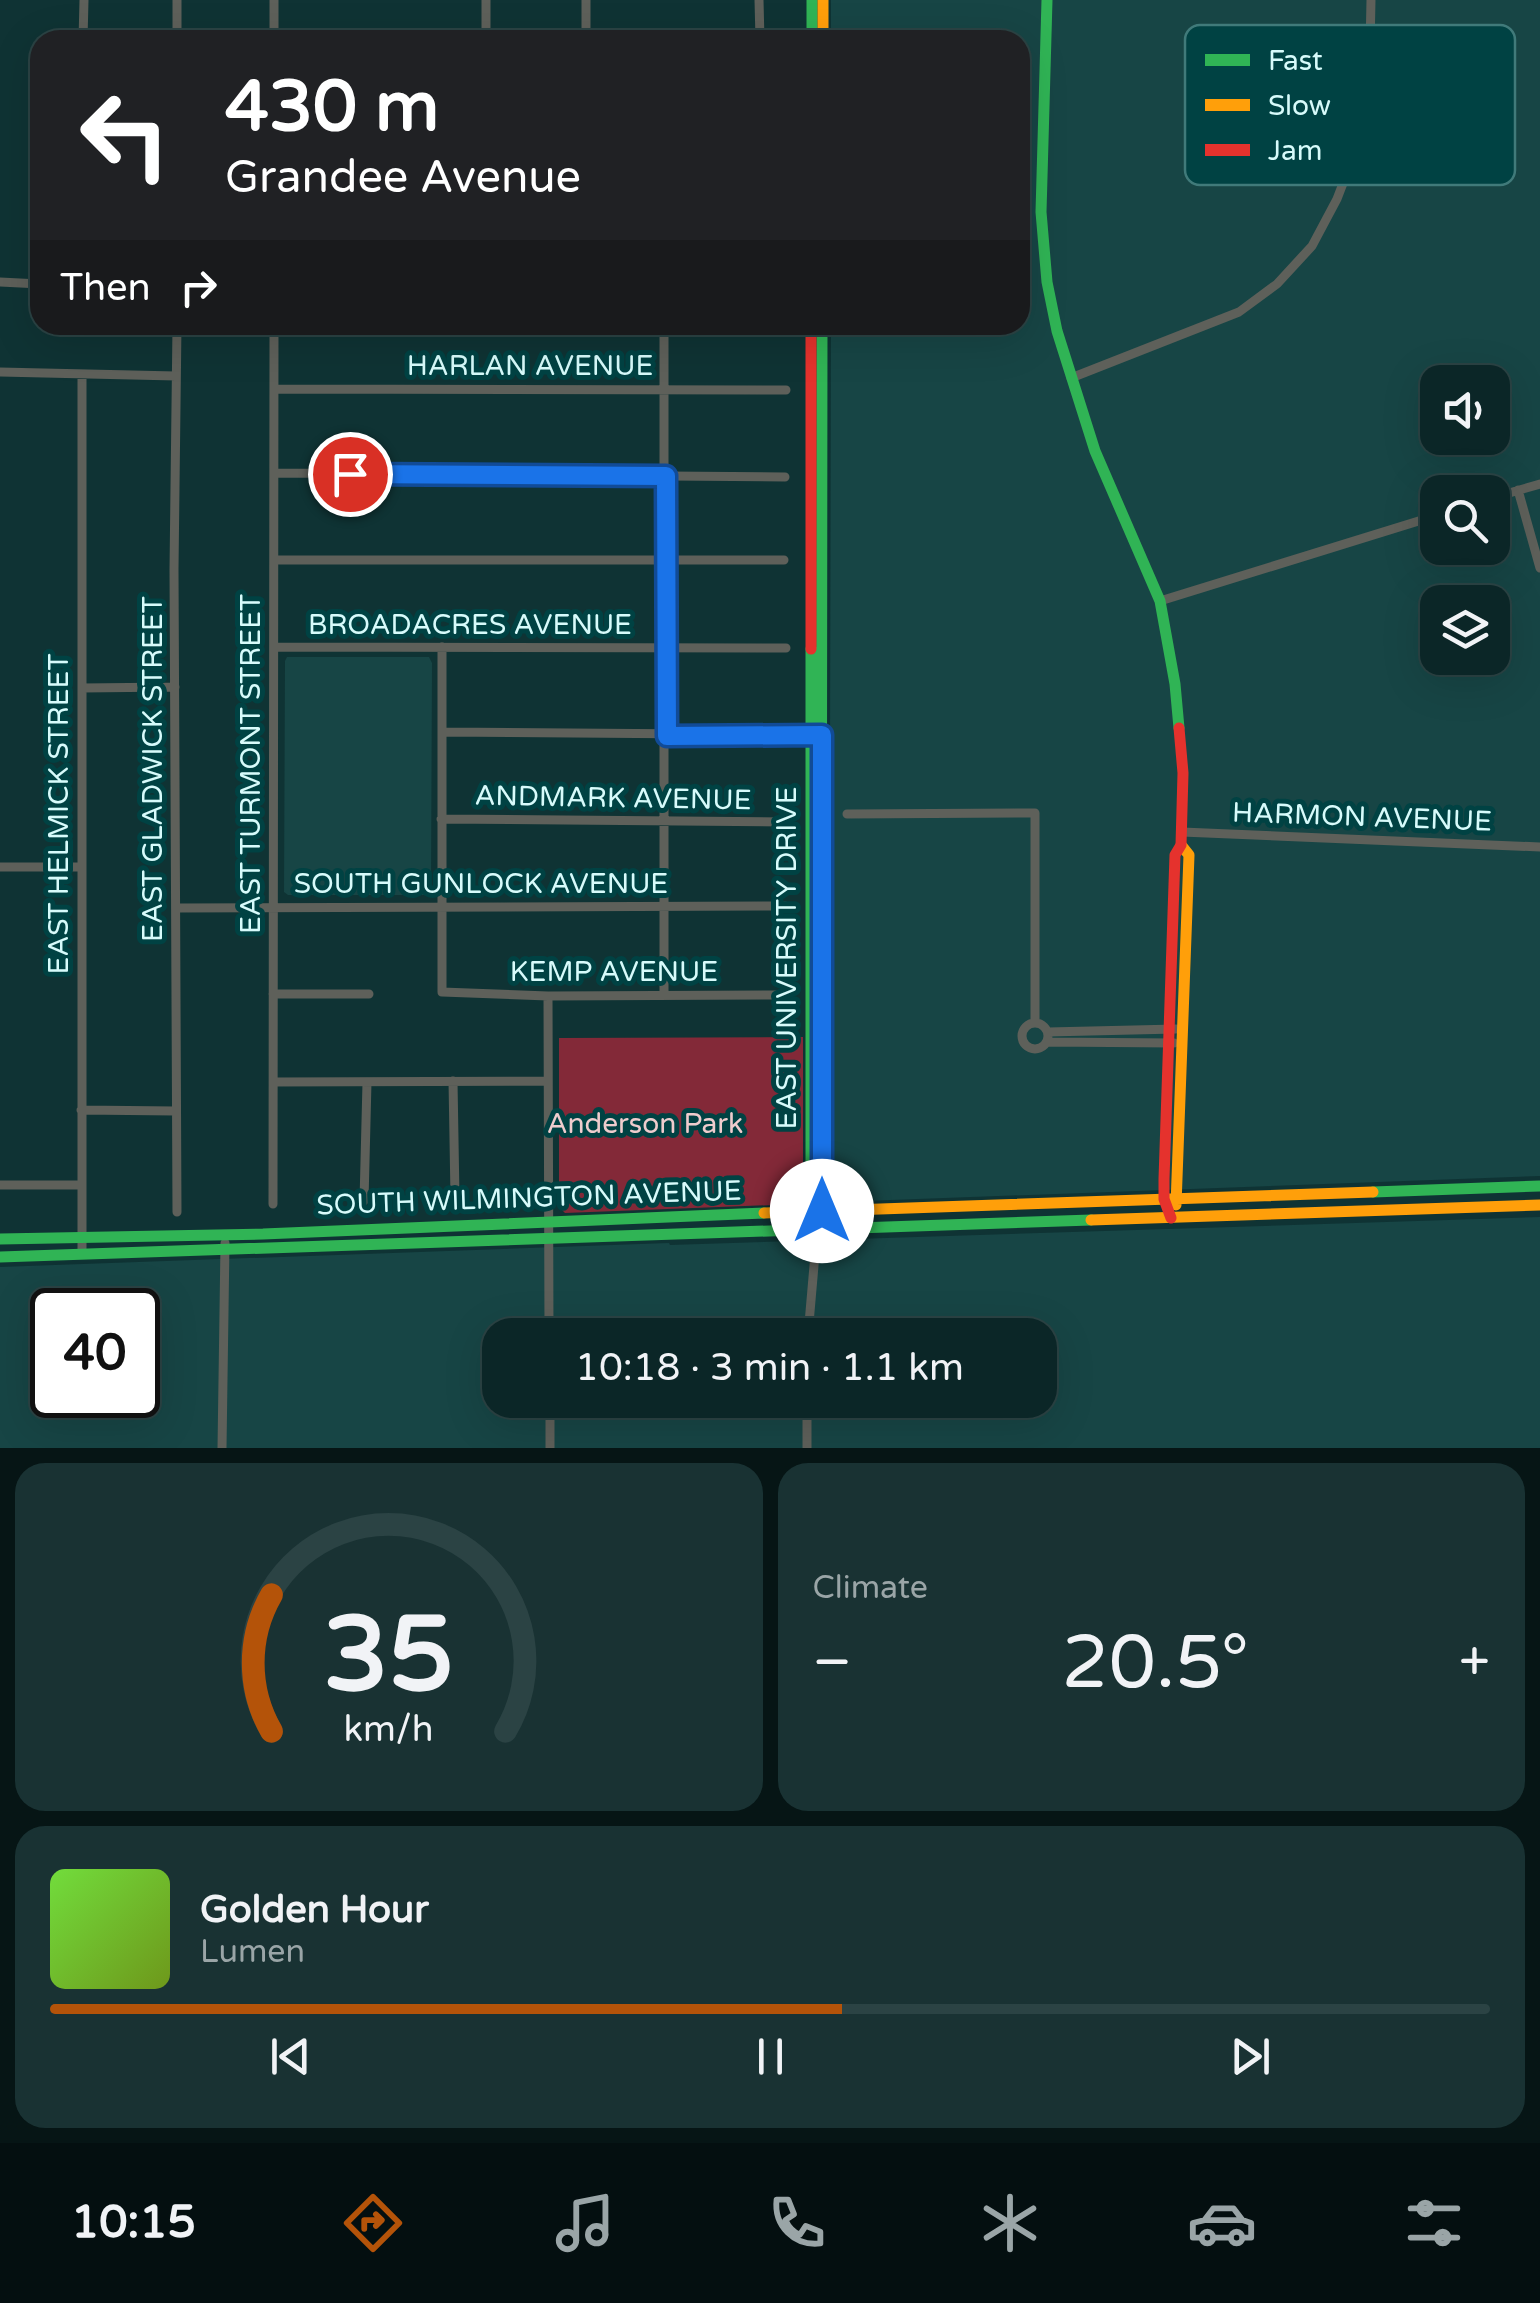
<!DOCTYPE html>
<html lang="en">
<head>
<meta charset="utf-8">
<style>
	:root { --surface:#0b2627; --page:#193233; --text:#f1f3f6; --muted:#9aa5a7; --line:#2b4344; --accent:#b45309 }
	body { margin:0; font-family:"Varela Round",sans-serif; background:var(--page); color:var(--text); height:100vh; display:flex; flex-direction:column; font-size:38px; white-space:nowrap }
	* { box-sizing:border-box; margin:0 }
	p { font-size:32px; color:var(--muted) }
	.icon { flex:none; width:55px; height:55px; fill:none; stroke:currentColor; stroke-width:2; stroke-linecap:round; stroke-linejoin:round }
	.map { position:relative; height:1448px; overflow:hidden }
	.panel { display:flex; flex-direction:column; gap:15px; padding:15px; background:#061515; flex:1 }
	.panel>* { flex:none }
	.top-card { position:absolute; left:30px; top:30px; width:1000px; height:305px; border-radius:30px; box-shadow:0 10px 40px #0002,0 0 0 2px var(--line); background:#202124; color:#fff; overflow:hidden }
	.controls { position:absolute; left:1420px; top:365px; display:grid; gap:20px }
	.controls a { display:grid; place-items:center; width:90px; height:90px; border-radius:20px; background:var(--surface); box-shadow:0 10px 40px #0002,0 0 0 2px var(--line); font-size:50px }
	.speed { position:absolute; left:30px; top:1288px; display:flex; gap:20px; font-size:50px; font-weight:700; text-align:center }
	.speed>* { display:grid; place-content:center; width:130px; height:130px; border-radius:50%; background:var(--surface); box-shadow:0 10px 40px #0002,0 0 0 2px var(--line); line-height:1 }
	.speed .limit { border:5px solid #111; border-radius:15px; background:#fff; color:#111 }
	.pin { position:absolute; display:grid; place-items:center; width:85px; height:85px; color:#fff; margin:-42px; border:5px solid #fff; border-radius:50%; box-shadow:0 2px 10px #0007 }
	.me { position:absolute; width:110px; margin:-55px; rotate:0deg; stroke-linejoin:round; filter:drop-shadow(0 0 8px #0008) }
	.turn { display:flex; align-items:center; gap:35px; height:210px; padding:0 30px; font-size:45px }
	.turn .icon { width:130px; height:130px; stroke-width:2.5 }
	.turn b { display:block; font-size:70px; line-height:85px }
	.then { display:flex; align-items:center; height:95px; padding:0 30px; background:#0003; gap:20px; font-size:38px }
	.big { font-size:75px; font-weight:600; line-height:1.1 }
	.panel .card { flex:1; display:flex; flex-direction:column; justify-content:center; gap:15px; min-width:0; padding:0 35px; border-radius:30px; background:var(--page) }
	.panel .dial { align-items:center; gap:0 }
	.dial svg { height:260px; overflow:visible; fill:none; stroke:var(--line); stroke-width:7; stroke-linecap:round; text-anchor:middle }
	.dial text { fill:var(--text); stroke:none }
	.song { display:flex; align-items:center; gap:30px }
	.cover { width:120px; height:120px; border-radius:15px; background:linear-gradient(135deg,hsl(100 70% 55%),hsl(80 70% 35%)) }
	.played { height:10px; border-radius:5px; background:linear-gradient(90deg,var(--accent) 55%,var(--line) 55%) }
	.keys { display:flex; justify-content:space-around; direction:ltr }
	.heat { display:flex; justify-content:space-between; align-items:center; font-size:55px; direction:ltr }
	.panel .tiles { flex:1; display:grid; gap:15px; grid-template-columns:1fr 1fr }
	.card:last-child { grid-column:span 2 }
	.trip { position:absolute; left:482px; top:1318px; width:575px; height:100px; border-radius:30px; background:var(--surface); box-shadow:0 10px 40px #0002,0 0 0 2px var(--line); font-weight:600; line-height:100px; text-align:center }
	.tabs { display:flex; height:160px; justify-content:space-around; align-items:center; background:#040f10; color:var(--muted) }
	.tabs .icon { width:70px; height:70px }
	.tabs .current { color:var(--accent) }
	.tabs b { font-size:45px; color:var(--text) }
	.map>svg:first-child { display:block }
	.built { fill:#174545; fill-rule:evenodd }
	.park { fill:#832938 }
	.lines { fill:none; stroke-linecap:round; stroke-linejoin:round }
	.street { stroke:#5e605a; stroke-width:9 }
	.fast { stroke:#30b455; stroke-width:11 }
	.slow { stroke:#ff9f0a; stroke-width:11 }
	.jam { stroke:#e5322d; stroke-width:11 }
	.route-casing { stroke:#114b97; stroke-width:25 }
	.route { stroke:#1a73e8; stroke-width:18 }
	.labels { text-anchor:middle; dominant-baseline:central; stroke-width:10; stroke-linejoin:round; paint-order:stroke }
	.street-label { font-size:28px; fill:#d7fbfb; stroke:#004243 }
	.park-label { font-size:28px; fill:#efcccd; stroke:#004243 }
	.key { fill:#004243; stroke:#407a7a; stroke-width:2.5 }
	.key-label { font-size:28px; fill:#d7fbfb }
</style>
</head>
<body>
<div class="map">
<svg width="1540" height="1448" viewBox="0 0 1540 1448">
	<rect width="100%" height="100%" fill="#0f3334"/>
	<path class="built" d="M831,0H1540V1176L837,1202L829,1196L831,325H1020V40H831ZM1438,382H1492V438H1438ZM1438,492H1492V548H1438ZM1438,602H1492V658H1438Z
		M287,657H429L432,663L431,891L429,895H288L284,892L285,661Z
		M1540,1217V1448H0V1267L669,1243L670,1245ZM52,1310H138V1395H52ZM500,1335H1040V1400H500Z"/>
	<path class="park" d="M803,1037V1194L799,1204L565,1213L559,1207V1038Z"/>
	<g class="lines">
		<path class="street" d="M177,0V40
			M586,0V40
			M759,0L760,40
			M274,38L418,39
			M83,40L84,0
			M274,40V0
			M486,40V0
			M0,282L40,284
			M0,372L176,376
			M82,374V1254
			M1071,378L1239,312L1277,284L1312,246L1337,199L1357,147L1369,96L1371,0
			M275,389L786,390
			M275,473L785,477
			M1518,490L1540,568
			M1492,498L1540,484
			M274,560H784
			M1160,601L1438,515
			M274,647L786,648
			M442,647V992L548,996L786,995
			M82,688L175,687
			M444,732L812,735
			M847,814L1035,813V1023
			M441,819L784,822
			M1182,832L1540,847
			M0,867H81
			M177,908L785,906
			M273,994H369
			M664,995V325
			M548,996L549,1335
			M1022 1036a13 13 0 1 1 26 0a13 13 0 1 1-26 0Z
			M1048,1032L1176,1029
			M1047,1042L1174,1043
			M453,1081L455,1198
			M274,1082L547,1081
			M81,1110L175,1111
			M0,1185H81
			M364,1201L367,1082
			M273,1204L274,325
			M177,1212L174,569L177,325
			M808,1335L817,1231
			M550,1400V1448
			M807,1400V1448
			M222,1448L225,1243"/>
		<path class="fast" d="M812,0V40
			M1047,0L1041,212L1047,282L1057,331L1095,451L1160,601L1175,684L1179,728
			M811,649V1211L817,1231
			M1373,1192L1540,1186
			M821,1217L822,325
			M0,1239L263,1234L764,1213
			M0,1257L1091,1220"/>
		<path class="slow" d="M823,0V40
			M1176,1205L1189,855L1181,845
			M764,1213L1373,1192
			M1091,1220L1540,1205"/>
		<path class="jam" d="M811,325V649
			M1171,1218L1164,1199V1179L1175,855L1181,845L1183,773L1179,728"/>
	</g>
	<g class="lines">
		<g class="route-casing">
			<path id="route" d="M350,474L666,476L667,736L822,735V1211"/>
		</g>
		<use href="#route" class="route"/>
	</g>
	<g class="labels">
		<g class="street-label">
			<text x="530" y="366">HARLAN AVENUE</text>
			<text x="470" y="625">BROADACRES AVENUE</text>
			<text transform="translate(251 764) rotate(-90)">EAST TURMONT STREET</text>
			<text transform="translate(153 769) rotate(-90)">EAST GLADWICK STREET</text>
			<text transform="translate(613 798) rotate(1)">ANDMARK AVENUE</text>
			<text transform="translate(59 814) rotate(-90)">EAST HELMICK STREET</text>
			<text transform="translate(1362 817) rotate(2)">HARMON AVENUE</text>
			<text x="481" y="884">SOUTH GUNLOCK AVENUE</text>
			<text transform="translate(787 958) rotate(-90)">EAST UNIVERSITY DRIVE</text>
			<text x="614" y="972">KEMP AVENUE</text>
			<text transform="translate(529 1198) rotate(-2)">SOUTH WILMINGTON AVENUE</text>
		</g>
		<g class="park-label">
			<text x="645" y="1124">Anderson Park</text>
		</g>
	</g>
	<rect x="1185" y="25" width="330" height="160" rx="15" class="key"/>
	<rect x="1205" y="54" width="45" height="12" fill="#30b455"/>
	<rect x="1205" y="99" width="45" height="12" fill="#ff9f0a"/>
	<rect x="1205" y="144" width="45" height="12" fill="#e5322d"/>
	<g class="key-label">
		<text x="1268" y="70">Fast</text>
		<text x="1268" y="115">Slow</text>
		<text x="1268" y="160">Jam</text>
	</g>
</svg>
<div class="controls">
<a><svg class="icon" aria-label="sound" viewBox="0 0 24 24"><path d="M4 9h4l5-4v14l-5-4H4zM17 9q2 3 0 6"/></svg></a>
<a><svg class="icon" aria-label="search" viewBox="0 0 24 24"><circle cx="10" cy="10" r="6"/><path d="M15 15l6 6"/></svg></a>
<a><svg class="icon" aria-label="layers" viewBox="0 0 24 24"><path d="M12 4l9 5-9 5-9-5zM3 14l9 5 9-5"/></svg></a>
</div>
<div class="speed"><div class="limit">40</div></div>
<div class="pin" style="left:350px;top:474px;background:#d93025"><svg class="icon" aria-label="arrive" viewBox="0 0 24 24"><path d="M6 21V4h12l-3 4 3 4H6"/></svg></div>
<svg class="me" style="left:822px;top:1211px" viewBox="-20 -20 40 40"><circle r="19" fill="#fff"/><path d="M0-13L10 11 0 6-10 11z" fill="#1a73e8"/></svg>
<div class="trip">10:18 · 3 min · 1.1 km</div>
<div class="top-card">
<div class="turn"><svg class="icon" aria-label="left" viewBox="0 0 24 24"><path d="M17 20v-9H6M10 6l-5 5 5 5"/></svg><div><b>430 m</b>Grandee Avenue</div></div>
<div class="then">Then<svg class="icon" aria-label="right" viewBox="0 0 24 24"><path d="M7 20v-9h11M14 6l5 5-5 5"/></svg></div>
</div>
</div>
<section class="panel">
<div class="tiles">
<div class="card dial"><svg viewBox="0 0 100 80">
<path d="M14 69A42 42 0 1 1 86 69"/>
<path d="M14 69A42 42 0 0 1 14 27" stroke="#b45309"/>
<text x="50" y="56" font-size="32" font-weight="700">35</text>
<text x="50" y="72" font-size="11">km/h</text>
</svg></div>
<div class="card"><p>Climate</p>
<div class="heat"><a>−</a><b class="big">20.5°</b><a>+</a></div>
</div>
<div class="card">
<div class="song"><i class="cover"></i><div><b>Golden Hour</b><p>Lumen</p></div></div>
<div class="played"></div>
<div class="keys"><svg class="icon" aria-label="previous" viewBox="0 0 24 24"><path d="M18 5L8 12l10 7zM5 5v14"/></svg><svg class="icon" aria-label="pause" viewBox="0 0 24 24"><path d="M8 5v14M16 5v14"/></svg><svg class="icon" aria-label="next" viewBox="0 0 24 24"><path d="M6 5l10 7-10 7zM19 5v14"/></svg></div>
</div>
</div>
</section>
<nav class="tabs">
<b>10:15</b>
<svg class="icon current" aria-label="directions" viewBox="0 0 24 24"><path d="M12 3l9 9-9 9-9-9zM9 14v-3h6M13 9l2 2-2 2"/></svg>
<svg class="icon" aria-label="music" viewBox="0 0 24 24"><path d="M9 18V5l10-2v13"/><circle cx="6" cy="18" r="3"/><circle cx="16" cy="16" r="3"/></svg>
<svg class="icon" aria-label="phone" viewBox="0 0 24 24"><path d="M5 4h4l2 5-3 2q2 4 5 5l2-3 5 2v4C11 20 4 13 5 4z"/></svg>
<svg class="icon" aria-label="climate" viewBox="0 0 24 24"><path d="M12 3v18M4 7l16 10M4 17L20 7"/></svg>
<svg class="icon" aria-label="car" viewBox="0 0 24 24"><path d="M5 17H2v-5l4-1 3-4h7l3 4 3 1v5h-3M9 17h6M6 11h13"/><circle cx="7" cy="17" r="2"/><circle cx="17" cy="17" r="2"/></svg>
<svg class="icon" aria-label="filters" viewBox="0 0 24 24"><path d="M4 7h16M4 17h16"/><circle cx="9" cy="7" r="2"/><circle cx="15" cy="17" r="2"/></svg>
</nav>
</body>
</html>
